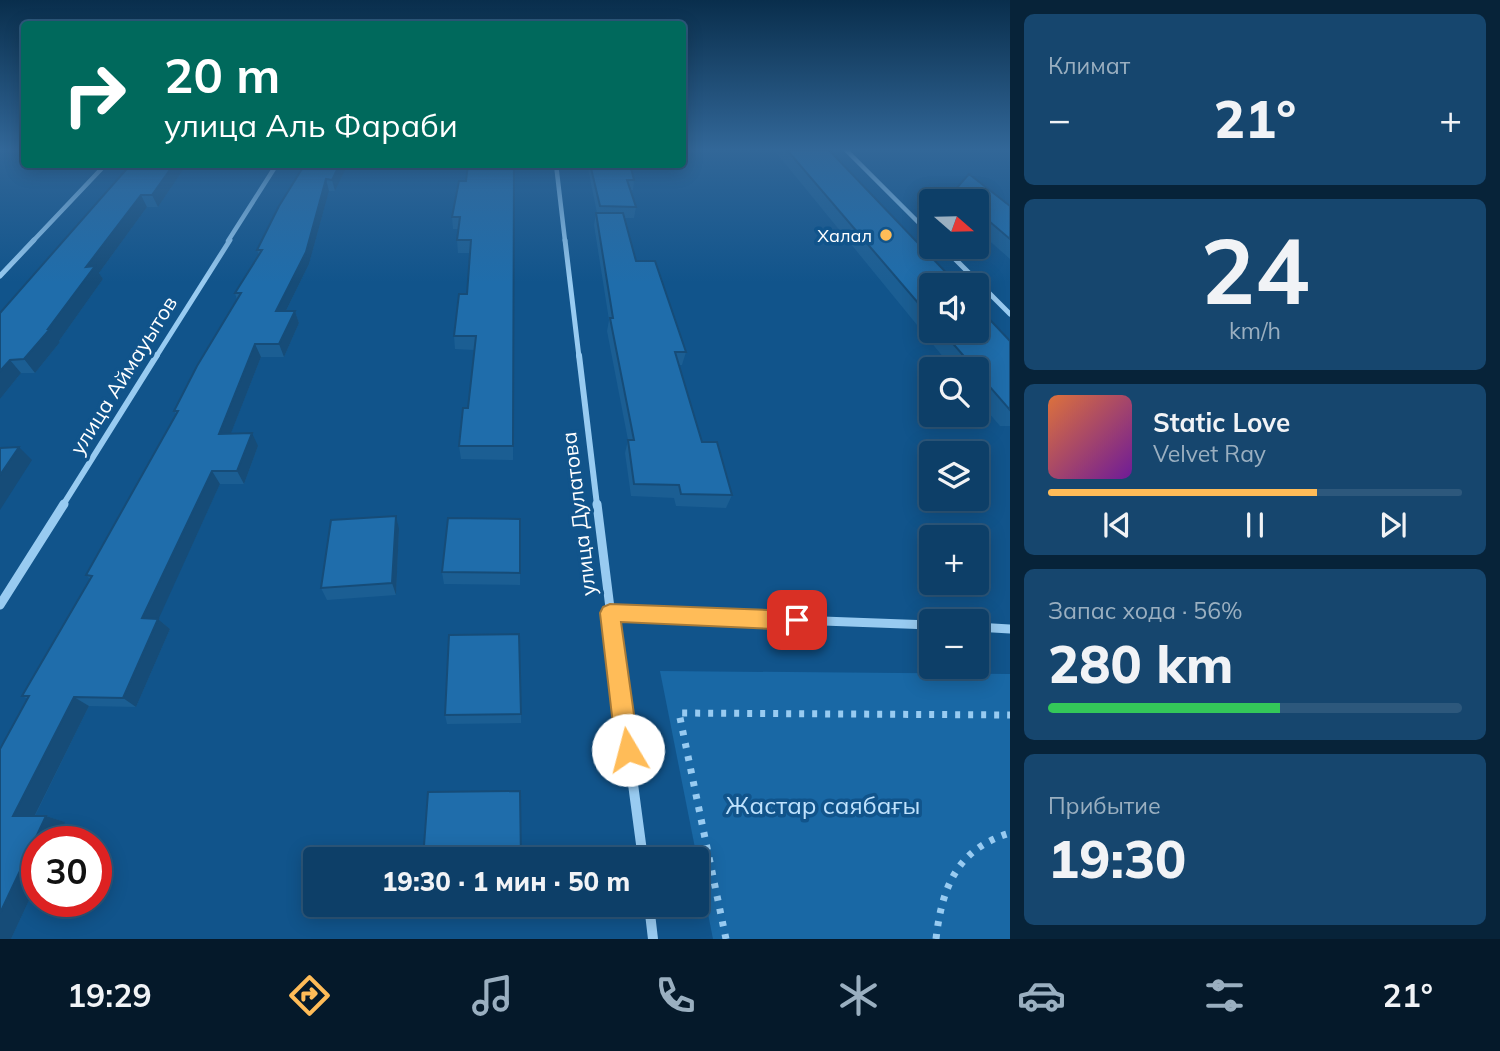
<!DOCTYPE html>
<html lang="ru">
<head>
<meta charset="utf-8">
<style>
	:root { --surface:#0d3f68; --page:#16466e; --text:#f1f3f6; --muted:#9aafc0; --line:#2d587c; --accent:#ffbc58 }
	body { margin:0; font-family:Mulish,sans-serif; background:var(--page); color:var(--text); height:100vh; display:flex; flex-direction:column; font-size:26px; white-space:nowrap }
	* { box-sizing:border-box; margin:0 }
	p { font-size:23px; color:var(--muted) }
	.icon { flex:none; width:38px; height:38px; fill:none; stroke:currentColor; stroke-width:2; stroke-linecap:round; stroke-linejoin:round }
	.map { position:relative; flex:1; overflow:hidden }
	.drawer { display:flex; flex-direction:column; gap:14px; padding:14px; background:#072339; width:490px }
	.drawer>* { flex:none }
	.banner { position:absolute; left:21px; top:21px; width:665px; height:147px; border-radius:7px; box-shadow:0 4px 18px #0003,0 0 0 2px var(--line); background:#00695c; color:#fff; overflow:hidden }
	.needle { width:46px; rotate:110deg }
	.buttons { position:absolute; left:919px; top:189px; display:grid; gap:14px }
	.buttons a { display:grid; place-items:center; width:70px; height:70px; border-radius:7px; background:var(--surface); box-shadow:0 4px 18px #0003,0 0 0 2px var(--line); font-size:35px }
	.speed { position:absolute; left:21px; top:826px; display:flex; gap:14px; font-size:35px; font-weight:700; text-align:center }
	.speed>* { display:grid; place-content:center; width:91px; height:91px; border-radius:50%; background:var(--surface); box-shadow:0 4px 18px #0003,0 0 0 2px var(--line); line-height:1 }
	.speed .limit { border:10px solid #d22; background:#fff; color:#111 }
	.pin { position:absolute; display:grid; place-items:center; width:60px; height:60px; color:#fff; margin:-30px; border-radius:14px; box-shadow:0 4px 10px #0006 }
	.me { position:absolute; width:77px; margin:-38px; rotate:352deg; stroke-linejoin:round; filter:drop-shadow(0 0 5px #0008) }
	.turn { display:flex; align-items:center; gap:24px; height:147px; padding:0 28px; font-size:32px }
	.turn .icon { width:91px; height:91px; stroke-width:2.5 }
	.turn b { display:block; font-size:49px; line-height:60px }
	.big { font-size:52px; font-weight:800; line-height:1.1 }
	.drawer .widget { flex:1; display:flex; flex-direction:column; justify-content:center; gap:10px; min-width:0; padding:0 24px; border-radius:10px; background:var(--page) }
	.drawer .dial { align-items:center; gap:0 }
	.dial b { font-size:91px; line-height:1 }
	.song { display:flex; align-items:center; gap:21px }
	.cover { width:84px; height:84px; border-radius:10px; background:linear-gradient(135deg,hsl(20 70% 55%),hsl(280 70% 35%)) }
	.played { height:7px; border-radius:4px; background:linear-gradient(90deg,var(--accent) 65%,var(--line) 65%) }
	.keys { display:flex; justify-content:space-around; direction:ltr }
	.heat { display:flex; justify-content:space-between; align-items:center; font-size:38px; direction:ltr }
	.charge { height:10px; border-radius:5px; background:linear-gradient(90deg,#34c759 56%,var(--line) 0) }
	.trip { position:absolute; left:303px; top:847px; width:406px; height:70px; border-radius:7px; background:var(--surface); box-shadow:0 4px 18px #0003,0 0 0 2px var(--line); font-weight:800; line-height:70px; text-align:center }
	.tab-bar { display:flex; height:112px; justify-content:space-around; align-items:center; background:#05192a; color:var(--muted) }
	.tab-bar .icon { width:49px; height:49px }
	.tab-bar .on { color:var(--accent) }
	.tab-bar b { font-size:32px; color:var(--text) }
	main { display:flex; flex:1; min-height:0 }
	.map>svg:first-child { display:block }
	.green { fill:#1968a5 }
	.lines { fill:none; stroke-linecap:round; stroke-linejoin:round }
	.path { stroke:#98cbf1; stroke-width:7; stroke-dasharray:5 8; stroke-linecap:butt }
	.street-far4 { stroke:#98cbf1; stroke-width:4.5 }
	.street-far3 { stroke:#98cbf1; stroke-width:5 }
	.street-far2 { stroke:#98cbf1; stroke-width:6 }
	.street-far1 { stroke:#98cbf1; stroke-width:9 }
	.street { stroke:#98cbf1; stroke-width:10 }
	.wall { fill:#1b5e93 }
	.shaded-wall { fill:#164c78 }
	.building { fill:#1f6dab; stroke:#164c78; stroke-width:2 }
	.route { fill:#ffbc58; stroke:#a67a39; stroke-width:2 }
	.poi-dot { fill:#ffbc58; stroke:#11548b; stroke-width:2.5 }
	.labels { text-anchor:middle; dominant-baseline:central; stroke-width:7; stroke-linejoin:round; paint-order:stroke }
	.far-poi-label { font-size:18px; fill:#fff; stroke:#11548b; text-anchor:end }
	.street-label { font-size:21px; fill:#fff; stroke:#11548b }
	.near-park-label { font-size:24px; fill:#bfe2fd; stroke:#11548b }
</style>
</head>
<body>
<main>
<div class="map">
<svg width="1010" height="939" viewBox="0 0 1010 939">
	<rect width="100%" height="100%" fill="#11548b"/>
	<path class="green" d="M660,671L1010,674V939H713Z"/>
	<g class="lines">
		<path class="path" d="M726,939L679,713L1010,715
			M936,939C942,887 957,849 1010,833"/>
		<path class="street-far4" d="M846,150L931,235
			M556,164L565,241
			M33,241L106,164
			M228,241L277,164"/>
		<path class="street-far3" d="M565,240L579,357
			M943,247L1010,314
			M0,276L34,240
			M156,357L230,240"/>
		<path class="street-far2" d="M579,355L597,505
			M63,505L157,355"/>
		<path class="street-far1" d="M597,504L621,696
			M0,605L64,504
			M610,613L931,625
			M976,627L1010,629"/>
		<path class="street" d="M621,694L643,859
			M649,905L653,939"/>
	</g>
	<path class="wall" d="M774,150H829L931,285V331H976L1010,341V426H1000L976,398V369H953Z
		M131,164H187L158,207H147L99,273L103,279L59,341L60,342L35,373H21L0,399V313Z
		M305,164H348L335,191H329L309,264L286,311H295L299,323L284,357H261L231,433L258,446L244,484H220L158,619L170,629L136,707L89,706L35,816H46L65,822L37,842V883L11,939H0L28,699L22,696L90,579L86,575L176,414L174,411L237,300L235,293L259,255L257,250Z
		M514,164L513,460L461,459L459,446L468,408L474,350L455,349L454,336L467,294L470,253H458L457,240L459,229H453L452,217L466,181Z
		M587,164H630L634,180L633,190H631L636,207L634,218H624L636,261L686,352L682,365H679L702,442L732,495L726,508L676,506L674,498L631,496L625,453L628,440L607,331L609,320L594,225L596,213H597Z
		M954,191L1010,206V259L976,229V201H948Z
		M399,529L396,595L327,600L321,588Z
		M442,572L520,573V585L444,584Z
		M521,714V723L447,724L445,715Z"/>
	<path class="shaded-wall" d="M174,164H187L158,207L152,195Z
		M340,164H348L335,191L332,180Z
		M326,179L329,191L309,264L280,323L276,311Z
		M141,195L147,207L99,273L103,279L59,341L60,342L35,373L24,359L48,329L86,267Z
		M295,311L299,323L284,357L279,344Z
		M255,344L261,357L226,446L219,434Z
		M10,360L21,373L0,399V371Z
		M252,433L258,446L244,484L237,471Z
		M19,447L32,460L0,510V475Z
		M212,471L220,484L154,629L142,618Z
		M396,516L399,529L396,595L392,583Z
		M158,619L170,629L136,707L123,698Z
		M74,697L89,706L32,821L13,816Z
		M46,816L65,822L56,842H37V883L11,939H0V913Z"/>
	<path class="building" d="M787,150H829L958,285H931V318Z
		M131,164H174L152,195H141L86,267L95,266L48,329H50L24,359L10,360L0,371V313Z
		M305,164H340L332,180L326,179L306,252L276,311H295L279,344H255L219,434L252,433L237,471H212L142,618L158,619L123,698L74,697L13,816H46L0,913V749L29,696H22L92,576L86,575L178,411H174L197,366L241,293H235L262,250H257L279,206Z
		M468,164H514L513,446H459L463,408H468L476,336H454L459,294H467L471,240H457L460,217H452L459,181H466Z
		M590,164H630L634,180H627L636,207L600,206Z
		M969,174L1010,206V239L976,210V201H966L954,191Z
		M596,213H623L636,261H655L686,352H675L702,442H717L732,495L681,494L679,485L634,484L628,440H634L610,318H613Z
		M976,305L1010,341V410L976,371V369H975L942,331H976Z
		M19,447L0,475V448Z
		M396,516L392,583L321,588L331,520Z
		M448,518L520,519V573L442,572Z
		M519,634L521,714L445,715L449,635Z
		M520,791L521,859H423L428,792Z"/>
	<linearGradient id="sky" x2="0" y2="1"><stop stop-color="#092e4c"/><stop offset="0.53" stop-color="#326798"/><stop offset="1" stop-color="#326798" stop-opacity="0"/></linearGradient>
	<rect width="1010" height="282" fill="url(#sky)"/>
	<path class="route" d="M610,604L797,611L804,614L807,620L804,627L797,630L621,622L639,750L636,758L628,761L620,758L616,750L600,613L603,607Z"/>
	<circle class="poi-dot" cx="886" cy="235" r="7"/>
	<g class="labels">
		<g class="far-poi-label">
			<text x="872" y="235">Халал</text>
		</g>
		<g class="street-label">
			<text transform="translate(123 375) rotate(-58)">улица Аймауытов</text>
			<text transform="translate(578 514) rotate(-97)">улица Дулатова</text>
		</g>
		<g class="near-park-label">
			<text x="823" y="805">Жастар саябағы</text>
		</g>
	</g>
</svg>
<div class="buttons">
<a><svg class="needle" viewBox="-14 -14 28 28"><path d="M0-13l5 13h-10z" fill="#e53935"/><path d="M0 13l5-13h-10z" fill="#9aafc0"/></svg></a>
<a><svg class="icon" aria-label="sound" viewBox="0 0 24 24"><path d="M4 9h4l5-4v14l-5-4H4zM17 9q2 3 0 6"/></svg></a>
<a><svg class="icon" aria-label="search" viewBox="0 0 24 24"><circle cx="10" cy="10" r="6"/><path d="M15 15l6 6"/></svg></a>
<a><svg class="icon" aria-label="layers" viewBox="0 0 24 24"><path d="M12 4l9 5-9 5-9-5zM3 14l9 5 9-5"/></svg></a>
<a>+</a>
<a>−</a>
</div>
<div class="speed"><div class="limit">30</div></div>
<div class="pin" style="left:797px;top:620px;background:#d93025"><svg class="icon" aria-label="arrive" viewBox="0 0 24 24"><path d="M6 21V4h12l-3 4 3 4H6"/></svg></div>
<svg class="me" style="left:628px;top:750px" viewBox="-20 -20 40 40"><circle r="19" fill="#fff"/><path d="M0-13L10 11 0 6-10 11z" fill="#ffbc58"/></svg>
<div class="trip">19:30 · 1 мин · 50 m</div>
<div class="banner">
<div class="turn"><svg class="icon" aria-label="right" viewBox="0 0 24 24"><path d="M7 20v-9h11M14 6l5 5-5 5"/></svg><div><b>20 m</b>улица Аль Фараби</div></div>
</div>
</div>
<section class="drawer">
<div class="widget"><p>Климат</p>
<div class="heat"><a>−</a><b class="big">21°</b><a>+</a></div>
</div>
<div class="widget dial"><b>24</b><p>km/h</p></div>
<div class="widget">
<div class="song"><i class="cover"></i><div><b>Static Love</b><p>Velvet Ray</p></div></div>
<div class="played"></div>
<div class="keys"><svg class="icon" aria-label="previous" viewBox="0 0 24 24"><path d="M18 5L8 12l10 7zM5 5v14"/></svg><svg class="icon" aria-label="pause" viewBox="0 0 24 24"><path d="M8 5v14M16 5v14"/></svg><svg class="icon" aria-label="next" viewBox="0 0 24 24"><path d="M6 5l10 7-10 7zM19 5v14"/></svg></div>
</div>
<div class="widget"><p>Запас хода · 56%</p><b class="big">280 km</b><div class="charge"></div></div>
<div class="widget"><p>Прибытие</p><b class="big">19:30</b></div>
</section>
</main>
<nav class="tab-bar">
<b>19:29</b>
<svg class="icon on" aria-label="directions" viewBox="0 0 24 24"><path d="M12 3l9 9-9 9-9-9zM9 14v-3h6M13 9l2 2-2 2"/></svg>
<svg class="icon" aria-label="music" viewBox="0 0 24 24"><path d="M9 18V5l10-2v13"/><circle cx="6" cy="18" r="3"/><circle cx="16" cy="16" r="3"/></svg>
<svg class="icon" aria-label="phone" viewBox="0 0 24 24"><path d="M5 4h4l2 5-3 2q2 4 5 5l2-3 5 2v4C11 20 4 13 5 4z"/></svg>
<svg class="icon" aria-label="climate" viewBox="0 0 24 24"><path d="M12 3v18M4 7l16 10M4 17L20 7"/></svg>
<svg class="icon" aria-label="car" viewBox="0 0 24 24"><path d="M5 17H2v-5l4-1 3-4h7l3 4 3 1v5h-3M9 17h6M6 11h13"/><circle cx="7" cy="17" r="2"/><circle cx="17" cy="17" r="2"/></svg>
<svg class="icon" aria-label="filters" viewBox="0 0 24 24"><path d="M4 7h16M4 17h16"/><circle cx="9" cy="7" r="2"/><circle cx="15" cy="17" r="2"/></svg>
<b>21°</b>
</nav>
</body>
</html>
